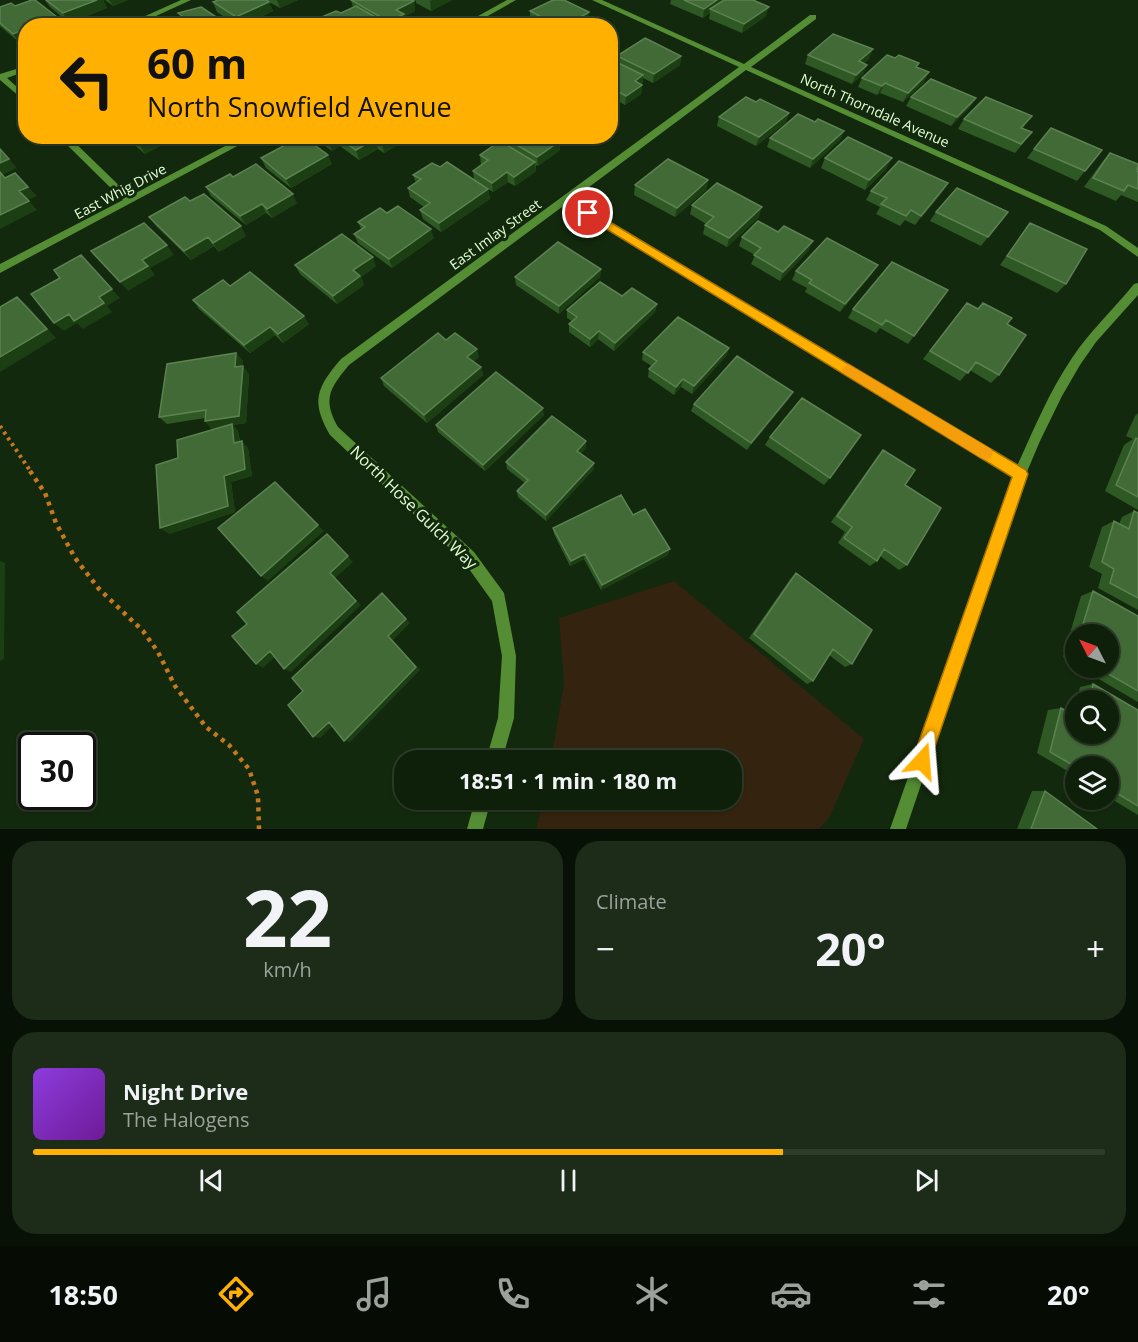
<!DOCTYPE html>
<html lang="en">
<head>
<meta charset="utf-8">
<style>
	:root { --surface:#0e1f0a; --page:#1c2c18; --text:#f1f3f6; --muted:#9ba29c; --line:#2e3d2b; --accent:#ffb000 }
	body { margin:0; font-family:"Open Sans",sans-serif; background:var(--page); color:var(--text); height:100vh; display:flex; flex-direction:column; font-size:22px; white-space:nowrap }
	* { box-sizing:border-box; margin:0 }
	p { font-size:20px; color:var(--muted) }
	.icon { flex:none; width:33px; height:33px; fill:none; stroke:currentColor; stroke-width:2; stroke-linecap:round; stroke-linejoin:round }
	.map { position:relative; height:829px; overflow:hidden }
	.side { display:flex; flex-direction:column; gap:12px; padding:12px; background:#081106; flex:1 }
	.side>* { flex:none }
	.top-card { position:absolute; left:18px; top:18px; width:600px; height:126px; border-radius:24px; box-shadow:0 2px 4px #0004,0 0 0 2px var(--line); background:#ffb000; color:#111; overflow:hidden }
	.needle { width:39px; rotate:312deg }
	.buttons { position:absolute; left:1065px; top:624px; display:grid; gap:12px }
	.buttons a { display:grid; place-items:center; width:54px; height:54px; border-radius:50%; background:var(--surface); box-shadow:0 2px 4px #0004,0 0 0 2px var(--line); font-size:30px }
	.speed { position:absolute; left:18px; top:732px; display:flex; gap:12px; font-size:30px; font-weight:700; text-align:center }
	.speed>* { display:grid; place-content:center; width:78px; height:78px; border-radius:50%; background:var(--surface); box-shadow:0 2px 4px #0004,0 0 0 2px var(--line); line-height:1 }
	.speed .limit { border:3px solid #111; border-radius:9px; background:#fff; color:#111 }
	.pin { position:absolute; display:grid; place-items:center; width:51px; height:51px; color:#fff; margin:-26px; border:3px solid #fff; border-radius:50%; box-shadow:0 2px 6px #0007 }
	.me { position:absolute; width:66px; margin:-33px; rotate:19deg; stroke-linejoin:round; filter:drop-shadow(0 0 4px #0008) }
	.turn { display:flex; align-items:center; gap:21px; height:126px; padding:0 30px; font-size:27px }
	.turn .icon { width:78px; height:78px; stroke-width:2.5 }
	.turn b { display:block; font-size:42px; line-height:51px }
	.big { font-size:45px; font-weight:700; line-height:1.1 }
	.side .widget { flex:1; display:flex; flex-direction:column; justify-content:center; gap:9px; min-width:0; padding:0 21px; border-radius:24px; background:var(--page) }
	.side .dial { align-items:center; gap:0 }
	.dial b { font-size:78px; line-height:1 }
	.song { display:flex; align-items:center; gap:18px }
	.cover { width:72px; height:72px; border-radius:9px; background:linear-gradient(135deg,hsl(270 70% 55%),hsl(280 70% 35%)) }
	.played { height:6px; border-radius:3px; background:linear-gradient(90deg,var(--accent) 70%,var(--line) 70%) }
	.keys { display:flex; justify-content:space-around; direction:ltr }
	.heat { display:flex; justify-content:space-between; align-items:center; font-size:33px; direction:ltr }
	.side .tiles { flex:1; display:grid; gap:12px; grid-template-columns:1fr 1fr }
	.widget:last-child { grid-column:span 2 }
	.trip { position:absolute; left:394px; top:750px; width:348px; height:60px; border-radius:24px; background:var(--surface); box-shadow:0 2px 4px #0004,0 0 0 2px var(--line); font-weight:700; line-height:60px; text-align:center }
	.menu { display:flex; height:96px; justify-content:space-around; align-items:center; background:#060c04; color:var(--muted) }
	.menu .icon { width:42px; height:42px }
	.menu .selected { color:var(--accent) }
	.menu b { font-size:27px; color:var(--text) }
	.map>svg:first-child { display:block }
	.green { fill:#33230f }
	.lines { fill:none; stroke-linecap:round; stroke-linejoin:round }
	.path-far1 { stroke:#c67821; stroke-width:4; stroke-dasharray:3 4; stroke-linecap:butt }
	.path { stroke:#c67821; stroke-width:4.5; stroke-dasharray:4 5; stroke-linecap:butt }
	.minor { fill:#548d33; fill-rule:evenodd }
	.wall { fill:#2f5924 }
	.shaded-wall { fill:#1c3e13 }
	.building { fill:#426a37; stroke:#5b8250; stroke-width:1.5 }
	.route { fill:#ffb000; stroke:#a67200; stroke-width:1.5 }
	.slow { fill:#f59e0b }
	.labels { text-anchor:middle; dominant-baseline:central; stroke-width:6; stroke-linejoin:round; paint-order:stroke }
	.far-street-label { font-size:14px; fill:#e1ffd4; stroke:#13290d }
	.street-label { font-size:16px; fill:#e1ffd4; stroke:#13290d }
</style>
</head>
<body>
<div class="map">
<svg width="1138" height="829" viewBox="0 0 1138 829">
	<rect width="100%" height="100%" fill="#13290d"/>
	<path class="green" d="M674,581L864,739L829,818L819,829H536L543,800H732V760H551L564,684L559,618Z"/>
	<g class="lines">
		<path class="path-far1" d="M0,426L31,472"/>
		<path class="path" d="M30,471L45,493L56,523L75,558L99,589L143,631L158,652L175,686L206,727L229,745L249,769L258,796L259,829"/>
		<path class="minor" d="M181,0H191L134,26H123Z
			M507,0H516L470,26H460Z
			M592,0H602L744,64L810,15H816V19L751,67L1106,226L1138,248V257L1100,230L746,70L573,199L1017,466C1034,429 1049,392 1072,358C1090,331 1114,309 1134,284L1138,283V295L1096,342L1080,365L1062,396L1040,441L1026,474L906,829H890L1013,476L566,204L349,365C330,388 322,399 338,427L474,552L504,593L516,656L514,718L502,760H486L498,718L502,656L492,601L464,562L330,435C310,401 317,387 341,359L739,67Z
			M26,66V71L7,78L26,95V102L0,80V74Z
			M58,136H68L130,196L244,136H256L0,273V264L123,200Z
			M475,800H491L483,829H467Z"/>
	</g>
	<path class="wall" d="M45,0H103L107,8L69,23L50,7Z
		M105,0H128L113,6Z
		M218,0H298L280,8L269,2L273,11L242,26H238L217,12L213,2Z
		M351,0L414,1L415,11L405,16L406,24L402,26H319L317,19L341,13L353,7Z
		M416,0H452L431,11L416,3Z
		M671,0H753L766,16L742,33L709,19L710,13L703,18L670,4Z
		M0,7L26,26V41L20,43L0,26Z
		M530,11L589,12V21L582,26H511L530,17Z
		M808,55L869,59L864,63L867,65L863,74L852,84L805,64Z
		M617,56H681L680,65L653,83L643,78L641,94L625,105L610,97V59L617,62Z
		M917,67L924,82L903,102L880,93L877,95L858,87L862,78Z
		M911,97L976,98L970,107L951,126L906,106Z
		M756,102L789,113L785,123L756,146L717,126L719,117Z
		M964,119L1025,125L1023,128L1025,141L1015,153L958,129Z
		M815,122L844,131L840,140L810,168L767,147L770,138Z
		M124,136H179L145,154Z
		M316,136H402L403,142L384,153L378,149L359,160L340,146L332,151L317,140Z
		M499,136H564V138L560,142V150L538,166L536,165V171L515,186L508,182L493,192L480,184L488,189L490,199L441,232L423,219L420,210L424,207L410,197L408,188L416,183L413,175L440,167L474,180L473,171L481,165L480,155L500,142Z
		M1034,149L1102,150L1077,181L1027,158Z
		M1110,153L1138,172V202L1121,195L1116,201L1084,187L1102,162Z
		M261,158L332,164L291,188L266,168Z
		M825,158L887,168L865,190L821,168Z
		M233,177L297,203L272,218L266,213L246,225L211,196L206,187Z
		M708,180L706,190L675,217L634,195L635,185Z
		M871,191L942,193L915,225L905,220L900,226L876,214L880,207L866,200Z
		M190,201L246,236L219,252L214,246L191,260L156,226L149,217Z
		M692,205L759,217L727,247L703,234L705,225L706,224L690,214Z
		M936,212H1008L981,246L930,221Z
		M387,213L434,238L392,268L358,243L354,234L361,229L358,222Z
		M1030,223L1066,284L1057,293L1000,265Z
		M742,237L809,250L780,281L751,264L755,255L739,246Z
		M295,265L376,266L361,277L364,285L337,304L300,274Z
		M601,269L600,277L559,314L516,285L515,277Z
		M796,271L872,274L840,312L805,292L807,288L792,280Z
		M230,286L309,324L283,343L275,335L250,353L199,309L193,300Z
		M948,290L908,344L880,328L876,333L848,318L853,309Z
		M622,296L657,304L655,312L614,351L598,339L590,347L569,332V324L572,321L567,318V310Z
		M967,303L977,309L983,303L1007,324L999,375L991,383L970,370L960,381L923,359Z
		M446,340L479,357L473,362L481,367L483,375L427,423L384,386L381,378Z
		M729,348L726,356L692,394L681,387L674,395L648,377L649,369L652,366L642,360L643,352Z
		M236,353L243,361L242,366L249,374L246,423L233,425L238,431L240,441L248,448L252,476L231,482L235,512L169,534L178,458L219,427L212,429L205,421V418L167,424L159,417Z
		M793,392L788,400L747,450L691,411L694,404Z
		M1138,413V510L1105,491L1124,445L1133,439L1126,436L1135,416Z
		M544,415L485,471L438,432L436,425Z
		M770,437L830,478L824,485L765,445Z
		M586,441V448L580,454L594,463L593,470L546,521L518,497L517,491L525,483L507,469L506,462Z
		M883,450L905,485L907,565L899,570L880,556L877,561L870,566L838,543L845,532L831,522L877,457Z
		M1134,511L1138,513V610L1098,588L1102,574L1089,567L1102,527L1114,521L1119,524L1122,517Z
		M633,515L668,555L601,590L584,559L570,566L554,534L553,528Z
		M796,573L852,664L845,667L829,655L813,681L807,684L749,638L791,578Z
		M1093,591L1138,616V702L1080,668H1108V634H1076V665L1063,657L1081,596Z
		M1093,684L1138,710V815L1108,797V766H1076V776L1037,753L1048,710L1061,708L1073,716L1076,706V734L1108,700H1077L1080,687Z
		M1032,791H1045L1097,829H1017Z"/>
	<path class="shaded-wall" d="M97,0H103L107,8L69,23L63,13Z
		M109,0H128L113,6Z
		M277,0H298L280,8Z
		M432,0H452L431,11L430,1Z
		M717,0H729L710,9V13L703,18L704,9Z
		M414,1L415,11L405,16L406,24L402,26H390L389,22L396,10Z
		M269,2L273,11L242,26H239L236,17Z
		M769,7L766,16L742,33L744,24Z
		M589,12V21L582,26H566Z
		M57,17L63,26H34Z
		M224,22L226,26H215Z
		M26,29V41L20,43L13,34Z
		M873,49L869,59L855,71L859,61Z
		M681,56L680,65L653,83L654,74Z
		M867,65L863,74L852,84L856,75Z
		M929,72L924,82L903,102L908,93Z
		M643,75L641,94L625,105L626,96L635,81Z
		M885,83L880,93L877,95L882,86Z
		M976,98L970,107L951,126L957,117Z
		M789,113L785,123L756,146L759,137Z
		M844,131L840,140L810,168L813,159Z
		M154,136H179L145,154L139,144Z
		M394,136H402L403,142L384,153L382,144Z
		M553,136H564V138L560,142V150L538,166L537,157Z
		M337,137L340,146L332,151L328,141Z
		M375,139L378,149L359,160L356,150Z
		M328,155L332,164L291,188L286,179Z
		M892,158L887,168L865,190L869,180Z
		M9,159L17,168L0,176V163Z
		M535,162L536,171L515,186L514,177Z
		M507,172L508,182L493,192L492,183Z
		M708,180L706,190L675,217L677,208Z
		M948,183L942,193L915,225L921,216Z
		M28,187L37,196L28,200L19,191Z
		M488,189L490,199L441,232L439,223Z
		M293,194L297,203L272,218L267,209Z
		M29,201L37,210L0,229V215Z
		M262,204L266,213L246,225L240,216Z
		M762,207L759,217L727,247L729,238Z
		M241,226L246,236L219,252L213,243Z
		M431,229L434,238L392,268L389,259Z
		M208,237L214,246L191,260L184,251Z
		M813,241L809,250L780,281L783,272Z
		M167,245L174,255L150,268L155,275L128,291L120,282L142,260Z
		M373,257L376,266L361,277L364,285L337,304L333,296L353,270Z
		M878,265L872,274L840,312L845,304Z
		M601,269L600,277L559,314V306Z
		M112,289L120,298L107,306L112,312L83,329L77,323L64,331L54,323Z
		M17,297L27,305L56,338L0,372V357Z
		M657,304L655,312L614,351L615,343Z
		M304,316L309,324L283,343L278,334Z
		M270,327L275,335L250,353L244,345Z
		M599,331L598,339L590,347V339Z
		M729,348L726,356L692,394L694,386Z
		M477,349L479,357L469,365L467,357Z
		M236,353L243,361L241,375L235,367Z
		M243,366L249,374L246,423L233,425L238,431L241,450L234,443L232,425L212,429L205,421Z
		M481,367L483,375L427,423L424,415Z
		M683,379L681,387L674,395L676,387Z
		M793,392L788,400L747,450L751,443Z
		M543,408L544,415L485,471L483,465Z
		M242,441L248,448L252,476L231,482L235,512L169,534L160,528L224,476Z
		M586,441V448L577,458V451Z
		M594,463L593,470L546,521V515Z
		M318,525L324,531L268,581L261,576Z
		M670,549L668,555L601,590L602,585Z
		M585,554L584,559L570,566L571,561Z
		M348,556L353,562L335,578L361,605L291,672L284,669L330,573Z
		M0,561L5,563L4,659L0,661Z
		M382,593L410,623L393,640L420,670L350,742L344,741L388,636Z
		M270,651L277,655L263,668L256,664Z
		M329,722L335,724L320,738L313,737Z"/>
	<path class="building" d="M32,0H35L57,17L34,26H26V29L13,34L0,23V7L11,3L15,6Z
		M46,0H97L63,13Z
		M218,0H266L269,2L236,17L213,2Z
		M351,0H411L414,1L396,10L404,14L389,22Z
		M553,0H564L589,12L566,26H558L530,11Z
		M684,0H717L704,9Z
		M724,0H753L769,7L744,24L710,9Z
		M356,6L384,22L378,26H327L317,19L336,11L341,13Z
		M201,7L224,22L215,26H171L167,22L182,16L178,13Z
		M529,17L547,26H511Z
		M833,34L873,49L859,61L867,65L856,75L808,55Z
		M645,38L681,56L654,74L617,56Z
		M887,55L895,58L899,55L919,63L916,67L929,72L908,93L885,83L882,86L862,78Z
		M610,59L643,75L635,81L642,85L626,96L610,87Z
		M931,79L976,98L957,117L911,97Z
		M746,97L756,102L760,99L789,113L759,137L719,117Z
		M986,97L1032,116L1021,128L1032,132L1021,144L964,119Z
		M798,114L815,122L818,119L844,131L813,159L770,138Z
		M1051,128L1102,150L1085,171L1034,149Z
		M129,136H154L139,144Z
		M322,136H394L382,144L375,139L356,150L337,137L328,141Z
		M502,136H553L552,137L560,141L537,157Z
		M848,137L892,158L869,180L825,158Z
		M298,138L303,141L306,139L328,155L286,179L261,158Z
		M500,141L535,162L514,177L507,172L492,183L473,171L488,160L480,155Z
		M0,149L9,159L0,163Z
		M1110,153L1138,164L1137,171L1138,172V189L1128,185L1124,191L1093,178Z
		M668,159L708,180L677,208L635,185Z
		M899,161L948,183L921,216L911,210L906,216L881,204L887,198L871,191Z
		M447,162L488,189L439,223L420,210L430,203L408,188L421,179L413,175L432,163L440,167Z
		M256,164L293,194L267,209L262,204L240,216L206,187L230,174L233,177Z
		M0,172L5,178L15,173L28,187L19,191L29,201L0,215Z
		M717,183L762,207L729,238L705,225L714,217L692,205Z
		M957,188L1008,212L988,237L936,212Z
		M204,194L241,226L213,243L208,237L184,251L149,217L185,197L190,201Z
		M398,206L431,229L389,259L354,234L365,227L358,222L380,208L387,213Z
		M758,221L778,232L784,226L813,241L783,272L754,255L761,248L742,237Z
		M144,223L167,245L142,260L148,266L120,282L91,251Z
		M1030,223L1087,249L1066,284L1007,256Z
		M342,234L373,257L353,270L360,276L333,296L295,265Z
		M827,238L878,265L845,304L809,283L812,280L796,271Z
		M558,242L601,269L559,306L515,277Z
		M81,255L112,289L99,297L104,303L74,321L69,314L54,323L31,294L60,278L54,270Z
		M892,262L948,290L914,336L886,320L882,325L853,309Z
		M250,272L304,316L278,334L270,327L244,345L193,300L223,280L230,286Z
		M600,282L622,296L632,288L657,304L615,343L599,331L590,339L569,324L577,317L567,310Z
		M17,297L47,329L0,357V307Z
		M967,303L978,309L983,303L1012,318L1007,324L1026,335L999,375L976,362L968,373L930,351Z
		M678,317L729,348L694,386L683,379L676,387L649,369L657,361L643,352Z
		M438,333L446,340L455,333L477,349L467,357L481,367L424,415L381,378Z
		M236,353L235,367L243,366L239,416L205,421L206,410L159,417L167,364Z
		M737,356L793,392L751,443L694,404Z
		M496,372L543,408L483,465L436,425Z
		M802,398L861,435L830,478L770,437Z
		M552,416L586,441L577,451L594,463L546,515L517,491L528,480L506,462Z
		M232,424L234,443L242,441L245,469L224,476L228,506L160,528L156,465L178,458L177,440Z
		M1136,438L1138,439V497L1116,485Z
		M883,450L915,470L905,485L941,508L907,565L884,549L877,561L844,538L852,527L837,516Z
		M275,482L318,525L261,576L218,528Z
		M621,495L633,515L645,509L670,549L602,585L585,554L571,561L553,528Z
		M1134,511L1138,513V598L1110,583L1114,569L1102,562L1114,521L1129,529Z
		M327,534L348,556L330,573L356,601L284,669L270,651L256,664L232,636L247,624L237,612Z
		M796,573L872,630L852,664L833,649L813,681L754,634Z
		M1093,591L1138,616V691L1098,668H1108V634H1080Z
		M382,593L406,619L388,636L416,667L344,741L329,722L313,737L288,705L303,691L292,678Z
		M1093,684L1138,710V806L1108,788V766H1076V767L1050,752L1061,708L1076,717V734H1108V700H1090Z
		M1045,791L1097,829H1031Z"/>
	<path class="route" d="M588,209L1026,470L1028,474L928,767L922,770L915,767L912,761L1012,477L585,216V210Z"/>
	<path class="slow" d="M848,364L991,449L993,453L991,458L986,460L981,458L843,373L841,370Z"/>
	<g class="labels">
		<g class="far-street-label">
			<text transform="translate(875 110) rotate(24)">North Thorndale Avenue</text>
			<text transform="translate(120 191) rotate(-28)">East Whig Drive</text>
			<text transform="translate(495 234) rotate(-36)">East Imlay Street</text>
		</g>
		<g class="street-label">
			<text transform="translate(414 507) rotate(44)">North Hose Gulch Way</text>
		</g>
	</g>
</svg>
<div class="buttons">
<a><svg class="needle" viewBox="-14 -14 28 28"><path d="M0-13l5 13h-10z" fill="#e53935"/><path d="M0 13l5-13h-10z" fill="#9ba29c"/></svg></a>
<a><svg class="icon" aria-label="search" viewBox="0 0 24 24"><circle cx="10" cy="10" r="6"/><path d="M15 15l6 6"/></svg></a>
<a><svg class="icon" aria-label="layers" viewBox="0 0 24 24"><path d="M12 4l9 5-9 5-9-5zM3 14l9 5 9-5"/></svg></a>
</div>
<div class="speed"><div class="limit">30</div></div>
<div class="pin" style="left:588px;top:213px;background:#d93025"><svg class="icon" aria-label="arrive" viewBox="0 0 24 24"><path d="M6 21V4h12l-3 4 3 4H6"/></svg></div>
<svg class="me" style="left:922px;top:761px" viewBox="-20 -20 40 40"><path d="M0-17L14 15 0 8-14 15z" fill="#ffb000" stroke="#fff" stroke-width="4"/></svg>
<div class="trip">18:51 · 1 min · 180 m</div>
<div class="top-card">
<div class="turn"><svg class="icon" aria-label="left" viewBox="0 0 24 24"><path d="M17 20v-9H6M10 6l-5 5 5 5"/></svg><div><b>60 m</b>North Snowfield Avenue</div></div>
</div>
</div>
<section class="side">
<div class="tiles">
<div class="widget dial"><b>22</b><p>km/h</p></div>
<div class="widget"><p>Climate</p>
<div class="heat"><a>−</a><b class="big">20°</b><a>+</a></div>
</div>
<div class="widget">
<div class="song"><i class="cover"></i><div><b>Night Drive</b><p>The Halogens</p></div></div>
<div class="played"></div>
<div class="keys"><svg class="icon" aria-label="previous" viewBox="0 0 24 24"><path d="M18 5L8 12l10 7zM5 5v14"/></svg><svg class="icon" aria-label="pause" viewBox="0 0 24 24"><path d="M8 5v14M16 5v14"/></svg><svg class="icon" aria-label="next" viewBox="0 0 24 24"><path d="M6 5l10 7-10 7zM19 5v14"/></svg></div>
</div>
</div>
</section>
<nav class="menu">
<b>18:50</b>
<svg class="icon selected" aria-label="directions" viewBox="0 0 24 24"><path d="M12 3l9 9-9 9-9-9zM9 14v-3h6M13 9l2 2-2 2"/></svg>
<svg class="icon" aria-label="music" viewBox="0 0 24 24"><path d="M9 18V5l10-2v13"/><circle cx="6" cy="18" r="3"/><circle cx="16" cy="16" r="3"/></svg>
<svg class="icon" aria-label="phone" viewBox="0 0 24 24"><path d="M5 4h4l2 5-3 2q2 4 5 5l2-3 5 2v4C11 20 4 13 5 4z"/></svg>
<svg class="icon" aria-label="climate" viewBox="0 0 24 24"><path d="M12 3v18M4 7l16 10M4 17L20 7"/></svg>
<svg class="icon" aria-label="car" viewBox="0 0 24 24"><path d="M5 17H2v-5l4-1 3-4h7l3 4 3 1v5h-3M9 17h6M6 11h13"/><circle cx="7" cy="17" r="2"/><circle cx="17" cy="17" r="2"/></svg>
<svg class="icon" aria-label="filters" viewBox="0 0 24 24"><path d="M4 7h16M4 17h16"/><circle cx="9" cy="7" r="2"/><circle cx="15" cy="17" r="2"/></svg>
<b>20°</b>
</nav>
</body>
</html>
